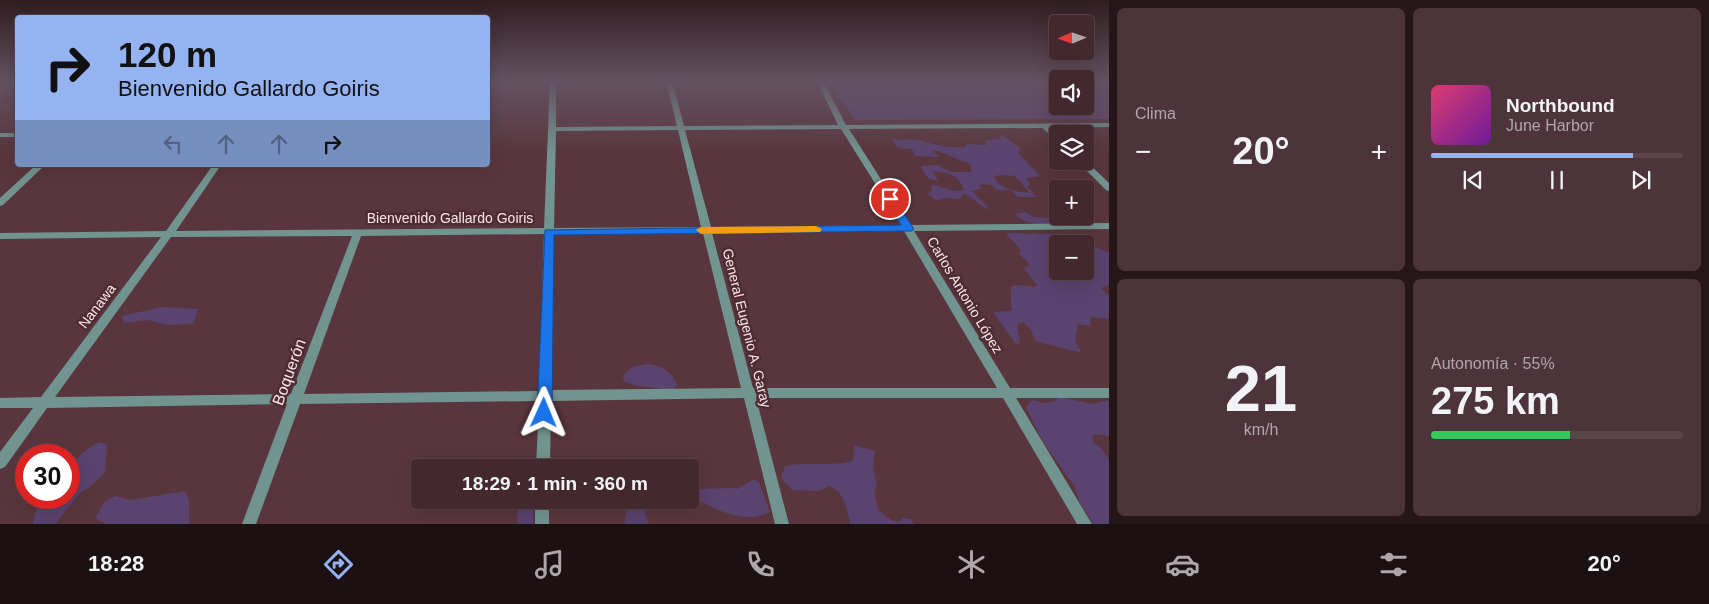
<!DOCTYPE html>
<html lang="es">
<head>
<meta charset="utf-8">
<style>
	:root { --surface:#43282e; --page:#4d343a; --text:#f1f3f6; --muted:#afa6aa; --line:#5b444a; --accent:#95b2f1 }
	body { margin:0; font-family:Arial,sans-serif; background:var(--page); color:var(--text); height:100vh; display:flex; flex-direction:column; font-size:19px; white-space:nowrap }
	* { box-sizing:border-box; margin:0 }
	p { font-size:16px; color:var(--muted) }
	.icon { flex:none; width:28px; height:28px; fill:none; stroke:currentColor; stroke-width:2; stroke-linecap:round; stroke-linejoin:round }
	.map { position:relative; flex:1; overflow:hidden }
	.details { display:flex; flex-direction:column; gap:8px; padding:8px; background:#251619; width:600px }
	.details>* { flex:none }
	.hud { position:absolute; left:15px; top:15px; width:475px; height:152px; border-radius:5px; box-shadow:0 5px 20px #0002,0 0 0 1px var(--line); background:#95b2f1; color:#111; overflow:hidden }
	.needle { width:32px; rotate:268deg }
	.buttons { position:absolute; left:1049px; top:15px; display:grid; gap:10px }
	.buttons a { display:grid; place-items:center; width:45px; height:45px; border-radius:5px; background:var(--surface); box-shadow:0 5px 20px #0002,0 0 0 1px var(--line); font-size:25px }
	.speed { position:absolute; left:15px; top:444px; display:flex; gap:10px; font-size:25px; font-weight:700; text-align:center }
	.speed>* { display:grid; place-content:center; width:65px; height:65px; border-radius:50%; background:var(--surface); box-shadow:0 5px 20px #0002,0 0 0 1px var(--line); line-height:1 }
	.speed .limit { border:8px solid #d22; background:#fff; color:#111 }
	.pin { position:absolute; display:grid; place-items:center; width:42px; height:42px; color:#fff; margin:-21px; border:2px solid #fff; border-radius:50%; box-shadow:0 1px 5px #0007 }
	.me { position:absolute; width:55px; margin:-28px; rotate:1deg; stroke-linejoin:round; filter:drop-shadow(0 0 4px #0008) }
	.turn { display:flex; align-items:center; gap:18px; height:105px; padding:0 20px; font-size:22px }
	.turn .icon { width:65px; height:65px; stroke-width:2.5 }
	.turn b { display:block; font-size:35px; line-height:42px }
	.lanes { display:flex; align-items:center; height:48px; padding:0 20px; background:#0003; justify-content:center; gap:25px; direction:ltr }
	.lanes .off { opacity:.35 }
	.big { font-size:38px; font-weight:700; line-height:1.1 }
	.details .card { flex:1; display:flex; flex-direction:column; justify-content:center; gap:8px; min-width:0; padding:0 18px; border-radius:8px; background:var(--page) }
	.details .dial { align-items:center; gap:0 }
	.dial b { font-size:65px; line-height:1 }
	.song { display:flex; align-items:center; gap:15px }
	.cover { width:60px; height:60px; border-radius:8px; background:linear-gradient(135deg,hsl(340 70% 55%),hsl(280 70% 35%)) }
	.played { height:5px; border-radius:2px; background:linear-gradient(90deg,var(--accent) 80%,var(--line) 80%) }
	.keys { display:flex; justify-content:space-around; direction:ltr }
	.heat { display:flex; justify-content:space-between; align-items:center; font-size:28px; direction:ltr }
	.charge { height:8px; border-radius:4px; background:linear-gradient(90deg,#34c759 55%,var(--line) 0) }
	.details .tiles { flex:1; display:grid; gap:8px; grid-template-columns:repeat(2,1fr) }
	.trip { position:absolute; left:411px; top:459px; width:288px; height:50px; border-radius:5px; background:var(--surface); box-shadow:0 5px 20px #0002,0 0 0 1px var(--line); font-weight:700; line-height:50px; text-align:center }
	.tabs { display:flex; height:80px; justify-content:space-around; align-items:center; background:#1b1012; color:var(--muted) }
	.tabs .icon { width:35px; height:35px }
	.tabs .current { color:var(--accent) }
	.tabs b { font-size:22px; color:var(--text) }
	main { display:flex; flex:1; min-height:0 }
	.map>svg:first-child { display:block }
	.green { fill:#5a436f; fill-rule:evenodd }
	.lines { fill:none; stroke-linecap:round; stroke-linejoin:round }
	.street { fill:#729490; fill-rule:evenodd }
	.route { fill:#1a73e8; stroke:#114b97 }
	.slow { fill:#f59e0b }
	.labels { text-anchor:middle; dominant-baseline:central; stroke-width:5; stroke-linejoin:round; paint-order:stroke }
	.street-label { font-size:14px; fill:#fce5e9; stroke:#4d2c32 }
	.near-street-label { font-size:16px; fill:#fce5e9; stroke:#4d2c32 }
</style>
</head>
<body>
<main>
<div class="map">
<svg width="1109" height="524" viewBox="0 0 1109 524">
	<rect width="100%" height="100%" fill="#59363d"/>
	<path class="green" d="M828,81H1057L1058,106H1085V81H1109V119L855,120Z
		M1001,135L1004,136L1020,148L1019,154L1040,176L1026,178L1030,185L1027,187L1037,197H1018L1010,190H997L991,185L981,184L979,185L982,188L972,191L987,206L988,209H986L966,194H963L960,199L943,198L937,201L928,194L932,190L931,186L934,185L954,191L964,190C958,174 948,172 933,171L938,180C929,182 923,173 921,166L938,165L950,172H971V166L969,164L938,151L931,150L939,156L937,157L915,156L912,149C902,149 896,149 892,139C902,141 914,138 923,141C938,146 948,148 964,147L967,144L986,145L985,140L999,139ZM1002,175L1015,176L1030,193C1017,192 999,190 994,176Z
		M1025,212L1033,217L1047,218L1057,212L1058,216H1076L1080,221L1079,223C1058,223 1031,230 1015,214Z
		M1009,233L1073,235L1084,237L1097,248L1109,253V285L1101,288L1109,296V319L1091,317L1090,326L1078,324L1075,341L1082,353L1035,341L1031,330L1023,322L1017,324L1020,343L1016,344L994,314L993,312L1012,311C1010,303 1012,295 1010,287L1016,285L1034,287L1037,285L1025,270V267L1029,266V263L1019,254L1021,250L1006,234ZM1058,244H1085V271H1058Z
		M162,307L198,309L193,324L166,325L148,320L122,323L124,321L122,316Z
		M648,364C662,366 672,371 677,385L671,390L634,385L624,381L623,376L632,367Z
		M1057,396L1092,404L1109,400V436L1095,434L1092,437L1093,442L1100,447L1109,459V524H1093L1079,501L1075,487L1043,442L1026,407L1032,400L1045,403L1057,401Z
		M100,442L107,445L105,472L91,486L81,492L55,524H33C35,499 48,498 69,498C69,469 73,455 100,442Z
		M854,445L875,451L873,467L877,486L874,491L878,510L891,520L899,522L903,518L911,519L914,524H850C847,509 845,492 829,486L819,491L792,490L781,478L785,466C807,461 831,467 853,461Z
		M752,479L759,482L770,512C745,524 721,512 698,500L681,510L668,500H690V484L697,489L732,488L737,489L751,481Z
		M185,491L189,499V524H106L95,518L104,502L115,496L131,500Z
		M518,500H533V524H517Z
		M629,504L643,507L649,524H624Z"/>
	<g class="lines">
		<path class="street" d="M550,81H556V127L677,126L666,81H672L684,126L838,125L817,81H823L846,125L1109,123V127L1050,128L1058,134V141L1042,128L849,129L910,225L1109,223V229L914,231L1010,388H1109V398H1016L1092,524H1077L1003,398H756L789,524H775L744,398L551,401L550,468H536L539,401L300,404L256,524H242L287,404L47,408L5,467L0,469V452L33,408H0V398L41,397L161,237L0,239V233L166,231L213,165H221L176,231L544,228ZM841,129L901,225L711,227L685,130ZM678,130L701,227L554,228L556,131ZM904,231L997,388H753L712,233ZM703,233L741,388L551,390L554,234ZM544,234L539,391L304,394L361,236ZM352,236L291,394L55,397L171,237Z
			M0,133H18V137H0Z
			M1085,160L1109,183V191L1106,190L1077,161Z
			M36,165H45L3,205L0,206V198Z
			M535,500H549V524H535Z"/>
	</g>
	<linearGradient id="sky" x2="0" y2="1"><stop stop-color="#311e22"/><stop offset="0.53" stop-color="#645262"/><stop offset="1" stop-color="#645262" stop-opacity="0"/></linearGradient>
	<rect width="1109" height="154" fill="url(#sky)"/>
	<path class="route" d="M890,196L893,197L914,229L912,231L554,235L552,413L550,418L544,420L539,418L537,413L545,230L901,225L885,199Z"/>
	<path class="slow" d="M816,226L822,229L820,232L701,234L696,230L701,227Z"/>
	<g class="labels">
		<g class="street-label">
			<text x="450" y="218">Bienvenido Gallardo Goiris</text>
			<text transform="translate(965 295) rotate(59)">Carlos Antonio López</text>
			<text transform="translate(97 306) rotate(-53)">Nanawa</text>
			<text transform="translate(747 328) rotate(76)">General Eugenio A. Garay</text>
		</g>
		<g class="near-street-label">
			<text transform="translate(289 372) rotate(-70)">Boquerón</text>
		</g>
	</g>
</svg>
<div class="buttons">
<a><svg class="needle" viewBox="-14 -14 28 28"><path d="M0-13l5 13h-10z" fill="#e53935"/><path d="M0 13l5-13h-10z" fill="#afa6aa"/></svg></a>
<a><svg class="icon" aria-label="sound" viewBox="0 0 24 24"><path d="M4 9h4l5-4v14l-5-4H4zM17 9q2 3 0 6"/></svg></a>
<a><svg class="icon" aria-label="layers" viewBox="0 0 24 24"><path d="M12 4l9 5-9 5-9-5zM3 14l9 5 9-5"/></svg></a>
<a>+</a>
<a>−</a>
</div>
<div class="speed"><div class="limit">30</div></div>
<div class="pin" style="left:890px;top:199px;background:#d93025"><svg class="icon" aria-label="arrive" viewBox="0 0 24 24"><path d="M6 21V4h12l-3 4 3 4H6"/></svg></div>
<svg class="me" style="left:544px;top:413px" viewBox="-20 -20 40 40"><path d="M0-17L14 15 0 8-14 15z" fill="#1a73e8" stroke="#fff" stroke-width="4"/></svg>
<div class="trip">18:29 · 1 min · 360 m</div>
<div class="hud">
<div class="turn"><svg class="icon" aria-label="right" viewBox="0 0 24 24"><path d="M7 20v-9h11M14 6l5 5-5 5"/></svg><div><b>120 m</b>Bienvenido Gallardo Goiris</div></div>
<div class="lanes"><svg class="icon off" aria-label="left" viewBox="0 0 24 24"><path d="M17 20v-9H6M10 6l-5 5 5 5"/></svg><svg class="icon off" aria-label="ahead" viewBox="0 0 24 24"><path d="M12 20V5M6 11l6-6 6 6"/></svg><svg class="icon off" aria-label="ahead" viewBox="0 0 24 24"><path d="M12 20V5M6 11l6-6 6 6"/></svg><svg class="icon" aria-label="right" viewBox="0 0 24 24"><path d="M7 20v-9h11M14 6l5 5-5 5"/></svg></div>
</div>
</div>
<section class="details">
<div class="tiles">
<div class="card"><p>Clima</p>
<div class="heat"><a>−</a><b class="big">20°</b><a>+</a></div>
</div>
<div class="card">
<div class="song"><i class="cover"></i><div><b>Northbound</b><p>June Harbor</p></div></div>
<div class="played"></div>
<div class="keys"><svg class="icon" aria-label="previous" viewBox="0 0 24 24"><path d="M18 5L8 12l10 7zM5 5v14"/></svg><svg class="icon" aria-label="pause" viewBox="0 0 24 24"><path d="M8 5v14M16 5v14"/></svg><svg class="icon" aria-label="next" viewBox="0 0 24 24"><path d="M6 5l10 7-10 7zM19 5v14"/></svg></div>
</div>
<div class="card dial"><b>21</b><p>km/h</p></div>
<div class="card"><p>Autonomía · 55%</p><b class="big">275 km</b><div class="charge"></div></div>
</div>
</section>
</main>
<nav class="tabs">
<b>18:28</b>
<svg class="icon current" aria-label="directions" viewBox="0 0 24 24"><path d="M12 3l9 9-9 9-9-9zM9 14v-3h6M13 9l2 2-2 2"/></svg>
<svg class="icon" aria-label="music" viewBox="0 0 24 24"><path d="M9 18V5l10-2v13"/><circle cx="6" cy="18" r="3"/><circle cx="16" cy="16" r="3"/></svg>
<svg class="icon" aria-label="phone" viewBox="0 0 24 24"><path d="M5 4h4l2 5-3 2q2 4 5 5l2-3 5 2v4C11 20 4 13 5 4z"/></svg>
<svg class="icon" aria-label="climate" viewBox="0 0 24 24"><path d="M12 3v18M4 7l16 10M4 17L20 7"/></svg>
<svg class="icon" aria-label="car" viewBox="0 0 24 24"><path d="M5 17H2v-5l4-1 3-4h7l3 4 3 1v5h-3M9 17h6M6 11h13"/><circle cx="7" cy="17" r="2"/><circle cx="17" cy="17" r="2"/></svg>
<svg class="icon" aria-label="filters" viewBox="0 0 24 24"><path d="M4 7h16M4 17h16"/><circle cx="9" cy="7" r="2"/><circle cx="15" cy="17" r="2"/></svg>
<b>20°</b>
</nav>
</body>
</html>
